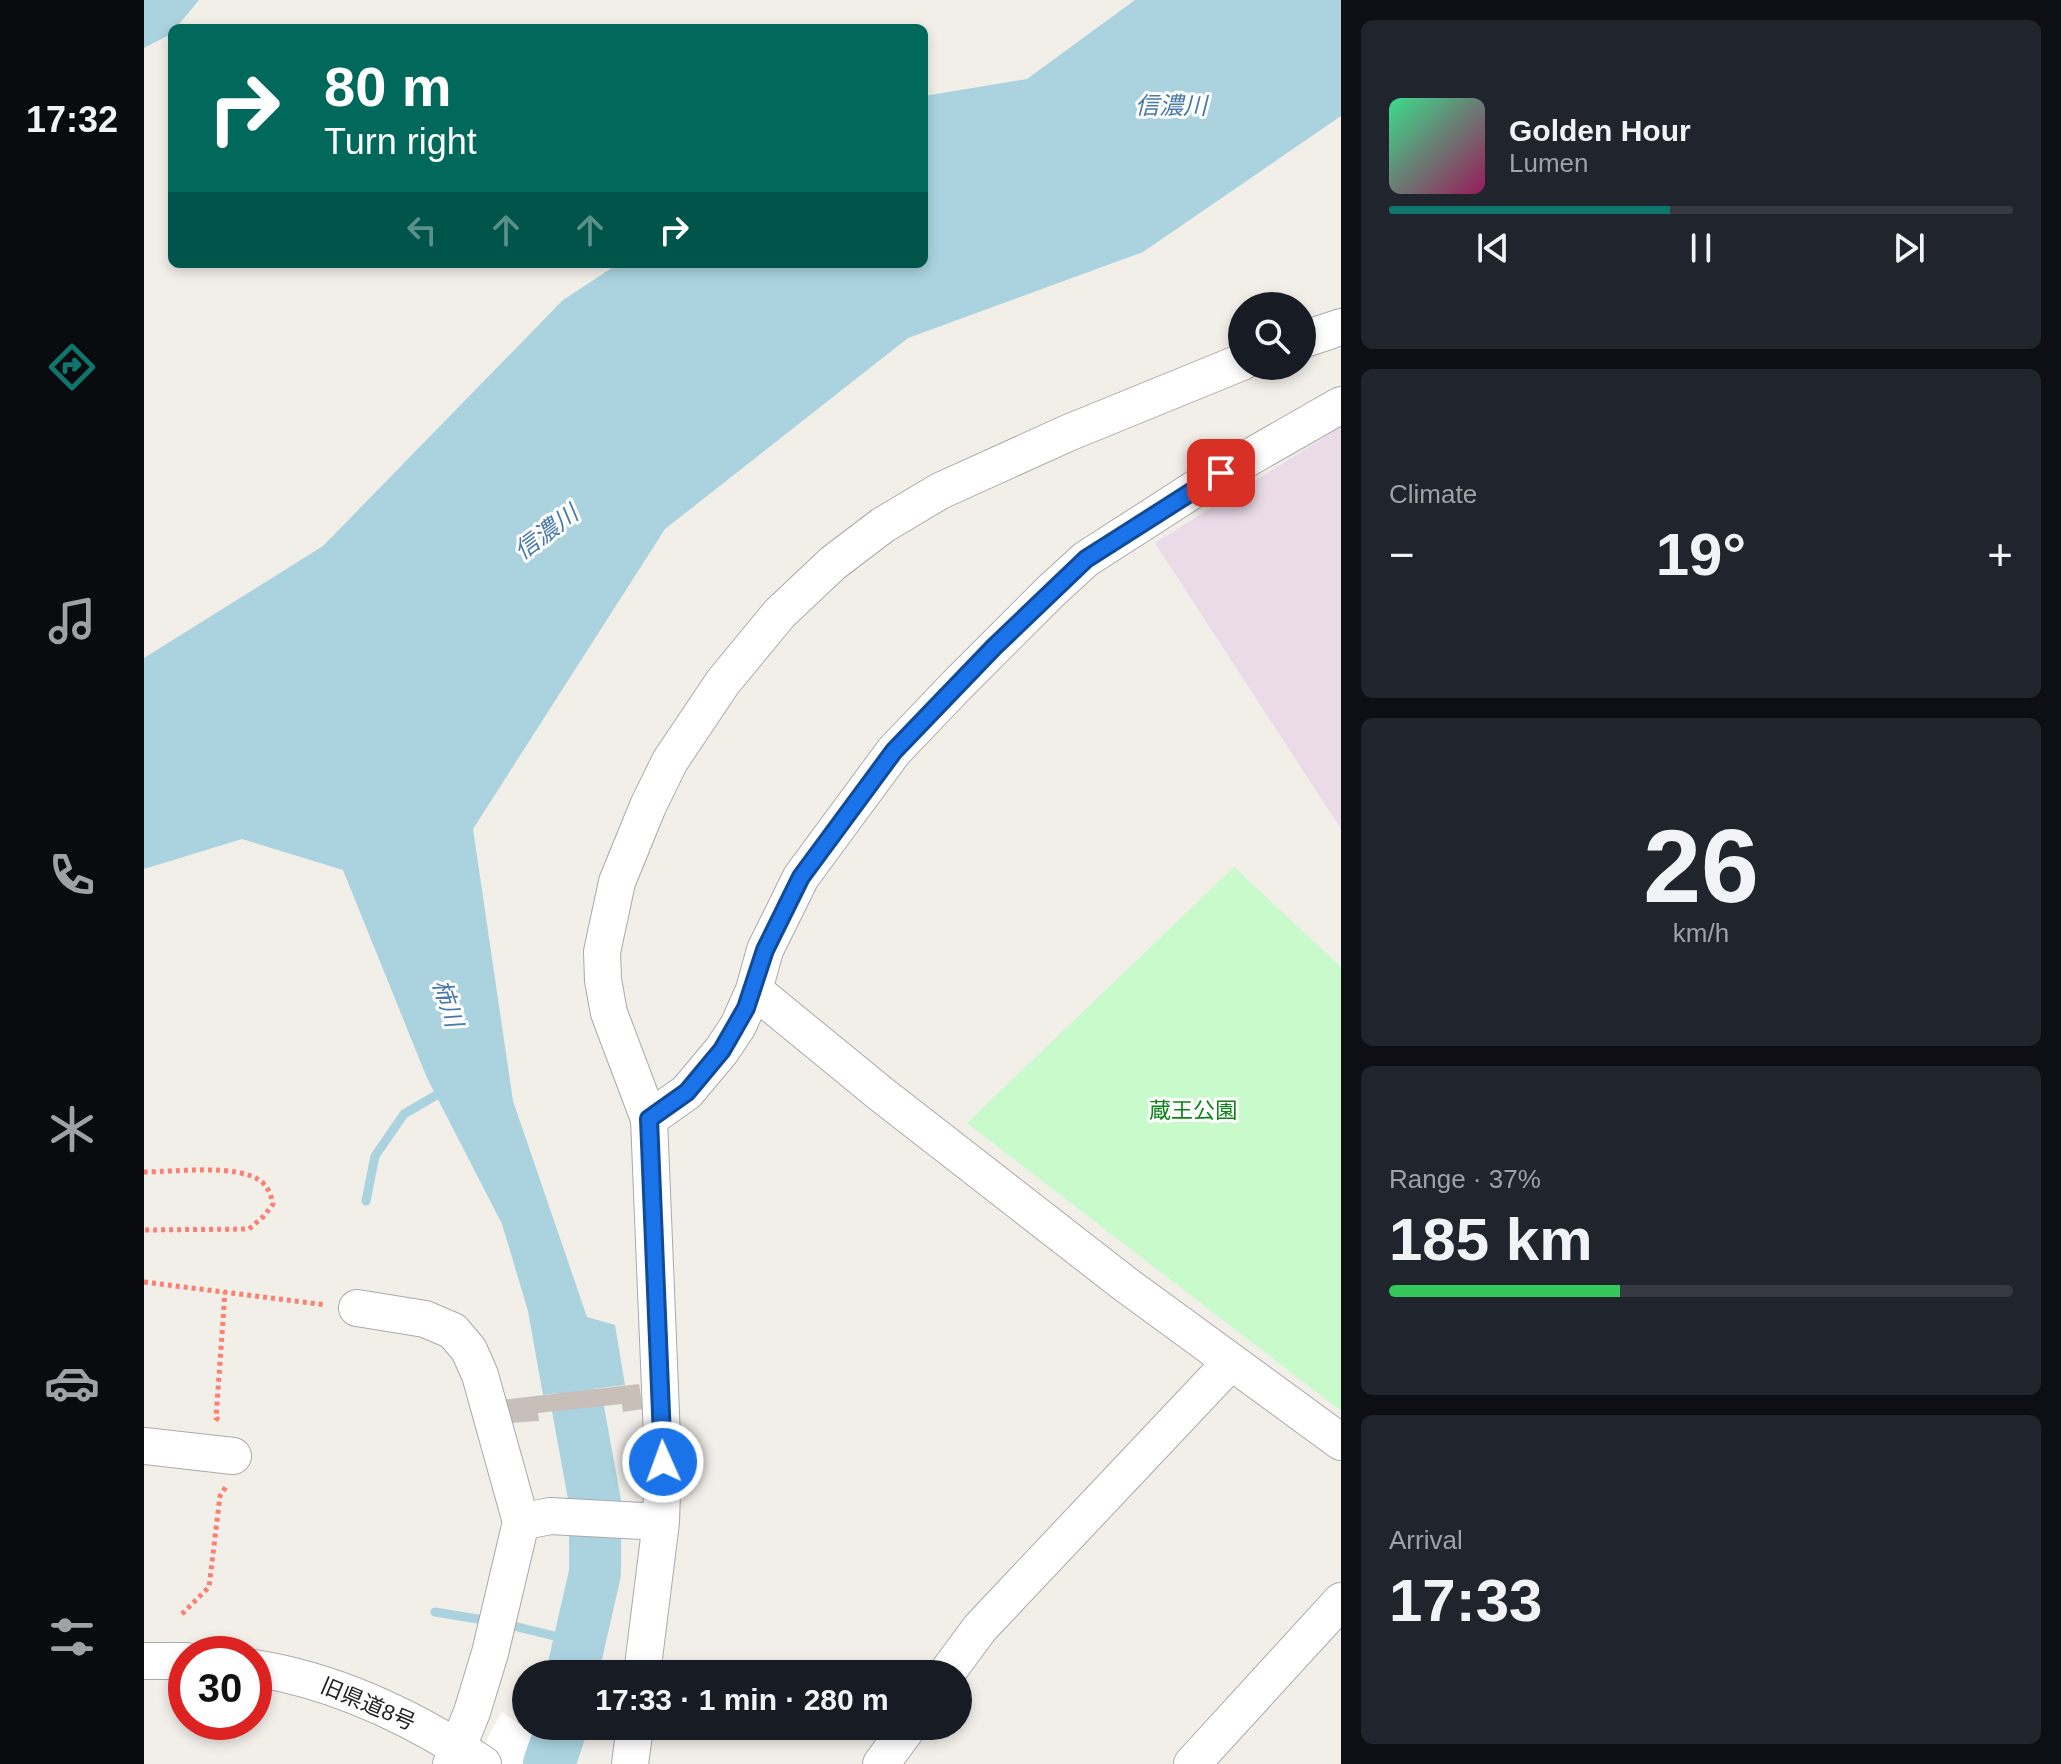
<!DOCTYPE html>
<html lang="en">
<head>
<meta charset="utf-8">
<style>
	:root { --surface:#171b24; --page:#20242c; --text:#f1f3f6; --muted:#9ea1a6; --line:#363941; --accent:#0f766e }
	body { margin:0; font-family:Arial,"Noto Sans JP",sans-serif; background:var(--page); color:var(--text); height:100vh; display:flex; flex-direction:column; font-size:30px; white-space:nowrap }
	* { box-sizing:border-box; margin:0 }
	p { font-size:26px; color:var(--muted) }
	.icon { flex:none; width:44px; height:44px; fill:none; stroke:currentColor; stroke-width:2; stroke-linecap:round; stroke-linejoin:round }
	.map { position:relative; flex:1; overflow:hidden }
	.details { display:flex; flex-direction:column; gap:20px; padding:20px; background:#0d0f14; width:720px }
	.details>* { flex:none }
	.top-card { position:absolute; left:24px; top:24px; width:760px; height:244px; border-radius:12px; box-shadow:0 4px 12px #0003; background:#00695c; color:#fff; overflow:hidden }
	.controls { position:absolute; left:1084px; top:292px; display:grid; gap:16px }
	.controls a { display:grid; place-items:center; width:88px; height:88px; border-radius:50%; background:var(--surface); box-shadow:0 4px 12px #0003; font-size:40px }
	.speed { position:absolute; left:24px; top:1636px; display:flex; gap:16px; font-size:40px; font-weight:700; text-align:center }
	.speed>* { display:grid; place-content:center; width:104px; height:104px; border-radius:50%; background:var(--surface); box-shadow:0 4px 12px #0003; line-height:1 }
	.speed .limit { border:12px solid #d22; background:#fff; color:#111 }
	.pin { position:absolute; display:grid; place-items:center; width:68px; height:68px; color:#fff; margin:-34px; border-radius:16px; box-shadow:0 4px 12px #0006 }
	.me { position:absolute; width:88px; margin:-44px; rotate:358deg; stroke-linejoin:round; filter:drop-shadow(0 0 6px #0008) }
	.turn { display:flex; align-items:center; gap:28px; height:168px; padding:0 24px; font-size:36px }
	.turn .icon { width:104px; height:104px; stroke-width:2.5 }
	.turn b { display:block; font-size:56px; line-height:68px }
	.lanes { display:flex; align-items:center; height:76px; padding:0 24px; background:#0003; justify-content:center; gap:40px; direction:ltr }
	.lanes .off { opacity:.35 }
	.big { font-size:60px; font-weight:800; line-height:1.1 }
	.details .tile { flex:1; display:flex; flex-direction:column; justify-content:center; gap:12px; min-width:0; padding:0 28px; border-radius:12px; background:var(--page) }
	.details .dial { align-items:center; gap:0 }
	.dial b { font-size:104px; line-height:1 }
	.song { display:flex; align-items:center; gap:24px }
	.cover { width:96px; height:96px; border-radius:12px; background:linear-gradient(135deg,hsl(150 70% 55%),hsl(330 70% 35%)) }
	.played { height:8px; border-radius:4px; background:linear-gradient(90deg,var(--accent) 45%,var(--line) 45%) }
	.keys { display:flex; justify-content:space-around; direction:ltr }
	.heat { display:flex; justify-content:space-between; align-items:center; font-size:44px; direction:ltr }
	.charge { height:12px; border-radius:6px; background:linear-gradient(90deg,#34c759 37%,var(--line) 0) }
	.trip { position:absolute; left:368px; top:1660px; width:460px; height:80px; border-radius:40px; background:var(--surface); box-shadow:0 4px 12px #0003; font-weight:800; line-height:80px; text-align:center }
	main { display:flex; flex:1; min-height:0 }
	.menu { display:flex; flex-direction:column; width:144px; justify-content:space-around; align-items:center; background:#090b0e; color:var(--muted) }
	.menu .icon { width:56px; height:56px }
	.menu .active { color:var(--accent) }
	.menu b { font-size:36px; color:var(--text) }
	.map>svg:first-child { display:block }
	.industrial { fill:#ebdbe8 }
	.park { fill:#c8facc }
	.water { fill:#aad3df }
	.pier { fill:#fff }
	.lines { fill:none; stroke-linecap:round; stroke-linejoin:round }
	.stream { stroke:#aad3df; stroke-width:9 }
	.river { stroke:#aad3df; stroke-width:52 }
	.building { fill:#c7bfb8 }
	.minor-casing { stroke:#a9a9a9; stroke-width:38 }
	.path { stroke:#fa8072; stroke-width:5; stroke-dasharray:4 4; stroke-linecap:butt }
	.minor { stroke:#fff; stroke-width:36 }
	.route-casing { stroke:#114b97; stroke-width:20 }
	.route { stroke:#1a73e8; stroke-width:14 }
	.labels { text-anchor:middle; dominant-baseline:central; stroke-width:6; stroke-linejoin:round; paint-order:stroke }
	.park-label { font-size:22px; fill:#0c8416; stroke:#fff }
	.street-label { font-size:22px; fill:#222; stroke:#fff }
	.water-label { font-size:24px; font-style:italic; fill:#4a7aab; stroke:#fff }
</style>
</head>
<body>
<main>
<nav class="menu">
<b>17:32</b>
<svg class="icon active" aria-label="directions" viewBox="0 0 24 24"><path d="M12 3l9 9-9 9-9-9zM9 14v-3h6M13 9l2 2-2 2"/></svg>
<svg class="icon" aria-label="music" viewBox="0 0 24 24"><path d="M9 18V5l10-2v13"/><circle cx="6" cy="18" r="3"/><circle cx="16" cy="16" r="3"/></svg>
<svg class="icon" aria-label="phone" viewBox="0 0 24 24"><path d="M5 4h4l2 5-3 2q2 4 5 5l2-3 5 2v4C11 20 4 13 5 4z"/></svg>
<svg class="icon" aria-label="climate" viewBox="0 0 24 24"><path d="M12 3v18M4 7l16 10M4 17L20 7"/></svg>
<svg class="icon" aria-label="car" viewBox="0 0 24 24"><path d="M5 17H2v-5l4-1 3-4h7l3 4 3 1v5h-3M9 17h6M6 11h13"/><circle cx="7" cy="17" r="2"/><circle cx="17" cy="17" r="2"/></svg>
<svg class="icon" aria-label="filters" viewBox="0 0 24 24"><path d="M4 7h16M4 17h16"/><circle cx="9" cy="7" r="2"/><circle cx="15" cy="17" r="2"/></svg>
</nav>
<div class="map">
<svg width="1197" height="1764" viewBox="0 0 1197 1764">
	<rect width="100%" height="100%" fill="#f2efe9"/>
	<path class="industrial" d="M1197,427V829L1011,543Z"/>
	<path class="park" d="M1090,867L1197,967V1411L823,1123Z"/>
	<path class="water" d="M0,0H55L32,28H28L27,34L0,48Z
		M991,0H1197V116L999,252L764,338L521,529L329,829L369,1101L443,1317L471,1325L481,1385L399,1395L384,1311L358,1224L283,1078L199,870L98,839L0,869V658L179,546L419,300L474,264H780V96L883,79Z"/>
	<path class="pier" d="M358,1712L430,1764H329Z"/>
	<g class="lines">
		<path class="stream" d="M222,1201L231,1156L260,1114L301,1090
			M291,1612L346,1621
			M361,1624L435,1642"/>
		<path class="river" d="M428,1674L451,1573V1502L434,1409
			M405,1764L418,1726"/>
	</g>
	<path class="building" d="M495,1384L499,1409L479,1412L478,1404L394,1413L395,1421L362,1423L357,1400Z"/>
	<g class="lines">
		<g class="minor-casing">
			<path id="minor" d="M1158,340L1197,327
				M610,990L737,1094L981,1284L1197,1442
				M505,1119L543,1092L578,1050L594,1026L610,990L621,950L657,877L750,751L813,685L907,591L942,559L1057,485L1197,405
				M213,1308L281,1319L309,1331L325,1350L336,1375L377,1522L346,1653L328,1712L307,1764
				M0,1446L89,1456
				M377,1522L406,1516L517,1522
				M0,1661H42
				M110,1668C193,1681 270,1718 339,1764
				M498,1674L517,1522L519,1462L505,1119L465,1013L459,980L458,952L473,882L504,806L526,761L579,682L636,613L689,563L739,525L796,491L924,433L1098,362
				M802,1674L836,1628L1087,1362
				M486,1764L491,1726
				M737,1764L765,1726
				M1048,1764L1197,1601"/>
		</g>
		<path class="path" d="M0,1172C30,1172 95,1163 118,1182C125,1189 127,1195 129,1204L120,1216L105,1229L0,1230
			M0,1282L182,1305
			M75,1420L72,1418L81,1292
			M38,1614L65,1587L76,1496L83,1485"/>
		<use href="#minor" class="minor"/>
	</g>
	<g class="lines">
		<g class="route-casing">
			<path id="route" d="M519,1462L505,1119L543,1092L578,1050L602,1008L621,950L657,877L750,751L850,647L942,559L1077,473"/>
		</g>
		<use href="#route" class="route"/>
	</g>
	<g class="labels">
		<g class="park-label">
			<text x="1049" y="1110">蔵王公園</text>
		</g>
		<g class="street-label">
			<text transform="translate(224 1704) rotate(23)">旧県道8号</text>
		</g>
		<g class="water-label">
			<text x="1027" y="105">信濃川</text>
			<text transform="translate(402 532) rotate(-37)">信濃川</text>
			<text transform="translate(304 1003) rotate(72)">柿川</text>
		</g>
	</g>
</svg>
<div class="controls">
<a><svg class="icon" aria-label="search" viewBox="0 0 24 24"><circle cx="10" cy="10" r="6"/><path d="M15 15l6 6"/></svg></a>
</div>
<div class="speed"><div class="limit">30</div></div>
<div class="pin" style="left:1077px;top:473px;background:#d93025"><svg class="icon" aria-label="arrive" viewBox="0 0 24 24"><path d="M6 21V4h12l-3 4 3 4H6"/></svg></div>
<svg class="me" style="left:519px;top:1462px" viewBox="-20 -20 40 40"><circle r="17" fill="#1a73e8" stroke="#fff" stroke-width="3"/><path d="M0-11L8 9 0 5-8 9z" fill="#fff"/></svg>
<div class="trip">17:33 · 1 min · 280 m</div>
<div class="top-card">
<div class="turn"><svg class="icon" aria-label="right" viewBox="0 0 24 24"><path d="M7 20v-9h11M14 6l5 5-5 5"/></svg><div><b>80 m</b>Turn right</div></div>
<div class="lanes"><svg class="icon off" aria-label="left" viewBox="0 0 24 24"><path d="M17 20v-9H6M10 6l-5 5 5 5"/></svg><svg class="icon off" aria-label="ahead" viewBox="0 0 24 24"><path d="M12 20V5M6 11l6-6 6 6"/></svg><svg class="icon off" aria-label="ahead" viewBox="0 0 24 24"><path d="M12 20V5M6 11l6-6 6 6"/></svg><svg class="icon" aria-label="right" viewBox="0 0 24 24"><path d="M7 20v-9h11M14 6l5 5-5 5"/></svg></div>
</div>
</div>
<section class="details">
<div class="tile">
<div class="song"><i class="cover"></i><div><b>Golden Hour</b><p>Lumen</p></div></div>
<div class="played"></div>
<div class="keys"><svg class="icon" aria-label="previous" viewBox="0 0 24 24"><path d="M18 5L8 12l10 7zM5 5v14"/></svg><svg class="icon" aria-label="pause" viewBox="0 0 24 24"><path d="M8 5v14M16 5v14"/></svg><svg class="icon" aria-label="next" viewBox="0 0 24 24"><path d="M6 5l10 7-10 7zM19 5v14"/></svg></div>
</div>
<div class="tile"><p>Climate</p>
<div class="heat"><a>−</a><b class="big">19°</b><a>+</a></div>
</div>
<div class="tile dial"><b>26</b><p>km/h</p></div>
<div class="tile"><p>Range · 37%</p><b class="big">185 km</b><div class="charge"></div></div>
<div class="tile"><p>Arrival</p><b class="big">17:33</b></div>
</section>
</main>
</body>
</html>
